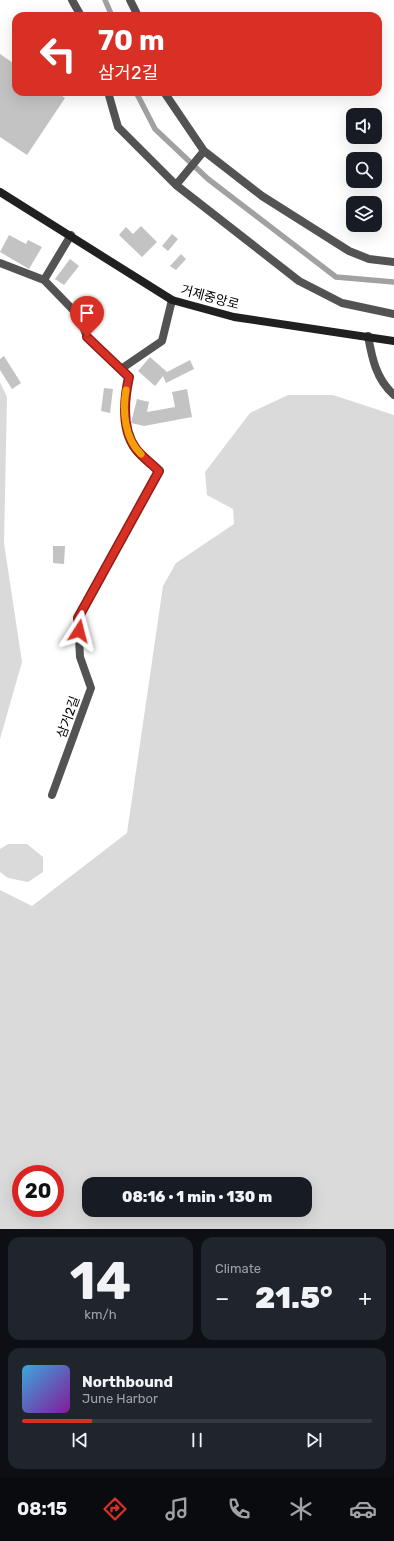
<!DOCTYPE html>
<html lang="en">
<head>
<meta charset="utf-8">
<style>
	:root { --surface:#171b24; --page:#20242c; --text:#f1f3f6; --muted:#9ea1a6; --line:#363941; --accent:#d93025 }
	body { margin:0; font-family:Rubik,"Noto Sans KR",sans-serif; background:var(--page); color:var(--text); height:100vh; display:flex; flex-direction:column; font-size:15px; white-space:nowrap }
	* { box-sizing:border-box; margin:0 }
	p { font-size:13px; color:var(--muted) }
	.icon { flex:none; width:22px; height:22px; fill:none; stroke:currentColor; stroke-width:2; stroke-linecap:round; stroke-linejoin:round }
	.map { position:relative; height:1229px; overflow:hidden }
	.drawer { display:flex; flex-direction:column; gap:8px; padding:8px; background:#0d0f14; flex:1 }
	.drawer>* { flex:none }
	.banner { position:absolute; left:12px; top:12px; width:370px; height:84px; border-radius:12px; box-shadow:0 4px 16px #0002; background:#d93025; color:#fff; overflow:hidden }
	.tools { position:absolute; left:346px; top:108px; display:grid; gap:8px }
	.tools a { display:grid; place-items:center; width:36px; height:36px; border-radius:8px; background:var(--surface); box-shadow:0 4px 16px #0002; font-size:20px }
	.speed { position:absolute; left:12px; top:1165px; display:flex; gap:8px; font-size:20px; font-weight:700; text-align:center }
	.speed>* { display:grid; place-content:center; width:52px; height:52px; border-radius:50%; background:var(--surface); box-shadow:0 4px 16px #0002; line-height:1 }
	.speed .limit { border:6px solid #d22; background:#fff; color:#111 }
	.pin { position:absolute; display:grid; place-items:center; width:34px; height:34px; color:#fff; margin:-41px -17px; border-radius:50% 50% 50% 0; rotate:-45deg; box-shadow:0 0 4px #0007 }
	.pin .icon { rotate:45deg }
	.me { position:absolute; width:44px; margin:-22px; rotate:9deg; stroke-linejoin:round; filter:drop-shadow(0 0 3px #0008) }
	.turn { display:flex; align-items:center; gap:14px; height:84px; padding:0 20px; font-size:18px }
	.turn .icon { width:52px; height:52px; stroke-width:2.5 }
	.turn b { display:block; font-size:28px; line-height:34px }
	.big { font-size:30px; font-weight:800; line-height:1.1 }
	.drawer .widget { flex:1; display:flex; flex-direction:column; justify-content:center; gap:6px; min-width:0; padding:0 14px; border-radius:12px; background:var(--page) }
	.drawer .dial { align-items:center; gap:0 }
	.dial b { font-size:52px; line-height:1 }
	.song { display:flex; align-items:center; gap:12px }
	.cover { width:48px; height:48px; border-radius:6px; background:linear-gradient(135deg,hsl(200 70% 55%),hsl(290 70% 35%)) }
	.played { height:4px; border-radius:2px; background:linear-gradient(90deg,var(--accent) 20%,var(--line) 20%) }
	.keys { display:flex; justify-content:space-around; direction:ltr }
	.heat { display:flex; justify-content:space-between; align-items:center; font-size:22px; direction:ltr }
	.drawer .tiles { flex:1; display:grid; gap:8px; grid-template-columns:1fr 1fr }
	.widget:last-child { grid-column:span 2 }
	.trip { position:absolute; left:82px; top:1177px; width:230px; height:40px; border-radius:12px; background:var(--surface); box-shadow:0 4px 16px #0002; font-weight:800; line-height:40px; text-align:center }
	.dock { display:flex; height:64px; justify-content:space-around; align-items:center; background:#090b0e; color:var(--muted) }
	.dock .icon { width:28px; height:28px }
	.dock .current { color:var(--accent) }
	.dock b { font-size:18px; color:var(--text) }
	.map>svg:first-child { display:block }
	.green { fill:#dadada; fill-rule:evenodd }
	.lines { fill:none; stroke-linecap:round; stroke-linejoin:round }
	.stream { stroke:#a1a1a1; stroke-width:5.5 }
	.building { fill:#c3c3c3 }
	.lane { stroke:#535353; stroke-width:8 }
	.secondary { stroke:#202020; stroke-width:8 }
	.route-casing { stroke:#8d1f18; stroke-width:10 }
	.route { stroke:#d93025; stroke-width:7 }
	.slow { stroke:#f59e0b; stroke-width:7 }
	.labels { text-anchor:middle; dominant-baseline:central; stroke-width:3; stroke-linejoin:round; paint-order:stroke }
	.street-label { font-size:13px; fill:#000; stroke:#fff }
</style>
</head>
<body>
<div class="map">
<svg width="394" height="1229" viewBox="0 0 394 1229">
	<rect width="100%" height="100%" fill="#fff"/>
	<path class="green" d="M0,382L7,397L4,543L22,662L0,739Z
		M288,395H333L394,415V1229H0V890L32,906L127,833L163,586L176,563L234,524L233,509L207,495L205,472L250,413ZM21,1174H55V1208H21ZM89,1184H305V1210H89Z
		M8,844H27L43,857V872L28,882L8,878L0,872V849Z"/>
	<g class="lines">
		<path class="stream" d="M105,0L112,16
			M136,92L155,129L208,179L336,277L394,282"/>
	</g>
	<path class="building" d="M0,54L16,65V92H56L65,98L27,155L0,137Z
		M141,226L157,242L142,257L119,235L126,227L133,234Z
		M172,234L178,239L168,251L162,246Z
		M9,235L26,244L28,240L42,247L29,269L0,252Z
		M181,254L186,259L176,270L170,266Z
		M70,259L79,266L64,285L55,279Z
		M4,356L21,383L12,389L0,370V359Z
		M150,357L167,372L190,360L194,369L166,383L163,376L155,386L138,371Z
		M104,388L113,389L110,413L101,411Z
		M187,389L192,417L144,426L131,423L137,399L149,402L147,412L175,407L172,392Z
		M53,546H65L64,564L53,563Z"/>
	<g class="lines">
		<path class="lane" d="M72,0L81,16
			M130,0L138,16
			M108,92L118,127L176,185L299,281L342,303L394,314
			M164,92L204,151L262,196L349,251L369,259L394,262
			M176,185L204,151
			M0,263L44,280L79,316L87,337L129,377C124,400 121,429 136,449C142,457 152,464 159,471L78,619L80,657L91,688L52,795
			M44,280L71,235
			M368,336C372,358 376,379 394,395
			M121,369L162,341L172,300"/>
		<path class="secondary" d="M0,192L172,300L234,317L394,341"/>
	</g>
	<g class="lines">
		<g class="route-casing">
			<path id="route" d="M79,631L78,618L159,471C152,464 142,457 136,449C121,429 124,400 129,377L87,337"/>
		</g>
		<use href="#route" class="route"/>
		<path class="slow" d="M126,390C122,411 125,439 141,454"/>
	</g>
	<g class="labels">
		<g class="street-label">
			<text transform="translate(210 297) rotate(15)">거제중앙로</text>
			<text transform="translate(68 717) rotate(-70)">삼거2길</text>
		</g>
	</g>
</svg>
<div class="tools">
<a><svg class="icon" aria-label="sound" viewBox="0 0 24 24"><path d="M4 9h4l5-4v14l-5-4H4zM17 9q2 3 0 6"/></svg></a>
<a><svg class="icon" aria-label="search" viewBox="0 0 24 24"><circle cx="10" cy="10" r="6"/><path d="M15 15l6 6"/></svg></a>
<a><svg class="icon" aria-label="layers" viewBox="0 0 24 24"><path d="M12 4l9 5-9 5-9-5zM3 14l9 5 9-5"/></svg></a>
</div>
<div class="speed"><div class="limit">20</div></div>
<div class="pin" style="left:87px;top:337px;background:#d93025"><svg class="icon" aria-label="arrive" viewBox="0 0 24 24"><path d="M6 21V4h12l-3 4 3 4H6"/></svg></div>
<svg class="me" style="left:79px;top:631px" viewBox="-20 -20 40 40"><path d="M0-17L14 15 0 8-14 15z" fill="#d93025" stroke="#fff" stroke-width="4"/></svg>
<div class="trip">08:16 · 1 min · 130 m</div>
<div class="banner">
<div class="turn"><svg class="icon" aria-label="left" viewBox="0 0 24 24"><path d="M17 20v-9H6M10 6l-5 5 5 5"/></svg><div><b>70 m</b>삼거2길</div></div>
</div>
</div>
<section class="drawer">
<div class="tiles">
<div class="widget dial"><b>14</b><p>km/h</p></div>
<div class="widget"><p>Climate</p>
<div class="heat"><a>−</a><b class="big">21.5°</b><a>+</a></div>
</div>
<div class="widget">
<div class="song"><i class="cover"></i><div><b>Northbound</b><p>June Harbor</p></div></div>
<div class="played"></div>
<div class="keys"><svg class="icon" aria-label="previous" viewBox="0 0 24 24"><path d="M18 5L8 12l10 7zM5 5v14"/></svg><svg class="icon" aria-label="pause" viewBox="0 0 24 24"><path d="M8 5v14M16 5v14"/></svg><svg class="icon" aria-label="next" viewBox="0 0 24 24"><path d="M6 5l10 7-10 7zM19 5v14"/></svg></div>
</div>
</div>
</section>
<nav class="dock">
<b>08:15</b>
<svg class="icon current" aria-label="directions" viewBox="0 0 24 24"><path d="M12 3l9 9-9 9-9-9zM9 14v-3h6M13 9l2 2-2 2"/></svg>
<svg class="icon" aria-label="music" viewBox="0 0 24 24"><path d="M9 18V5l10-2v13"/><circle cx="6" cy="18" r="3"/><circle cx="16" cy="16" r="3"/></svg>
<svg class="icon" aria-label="phone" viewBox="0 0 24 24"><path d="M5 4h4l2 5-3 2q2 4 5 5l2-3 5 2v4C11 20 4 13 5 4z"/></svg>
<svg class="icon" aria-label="climate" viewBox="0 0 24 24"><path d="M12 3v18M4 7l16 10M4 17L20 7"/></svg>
<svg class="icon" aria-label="car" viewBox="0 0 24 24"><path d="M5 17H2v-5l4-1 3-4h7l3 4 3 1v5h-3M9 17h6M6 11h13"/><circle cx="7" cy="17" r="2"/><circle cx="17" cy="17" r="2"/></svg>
</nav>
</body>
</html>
